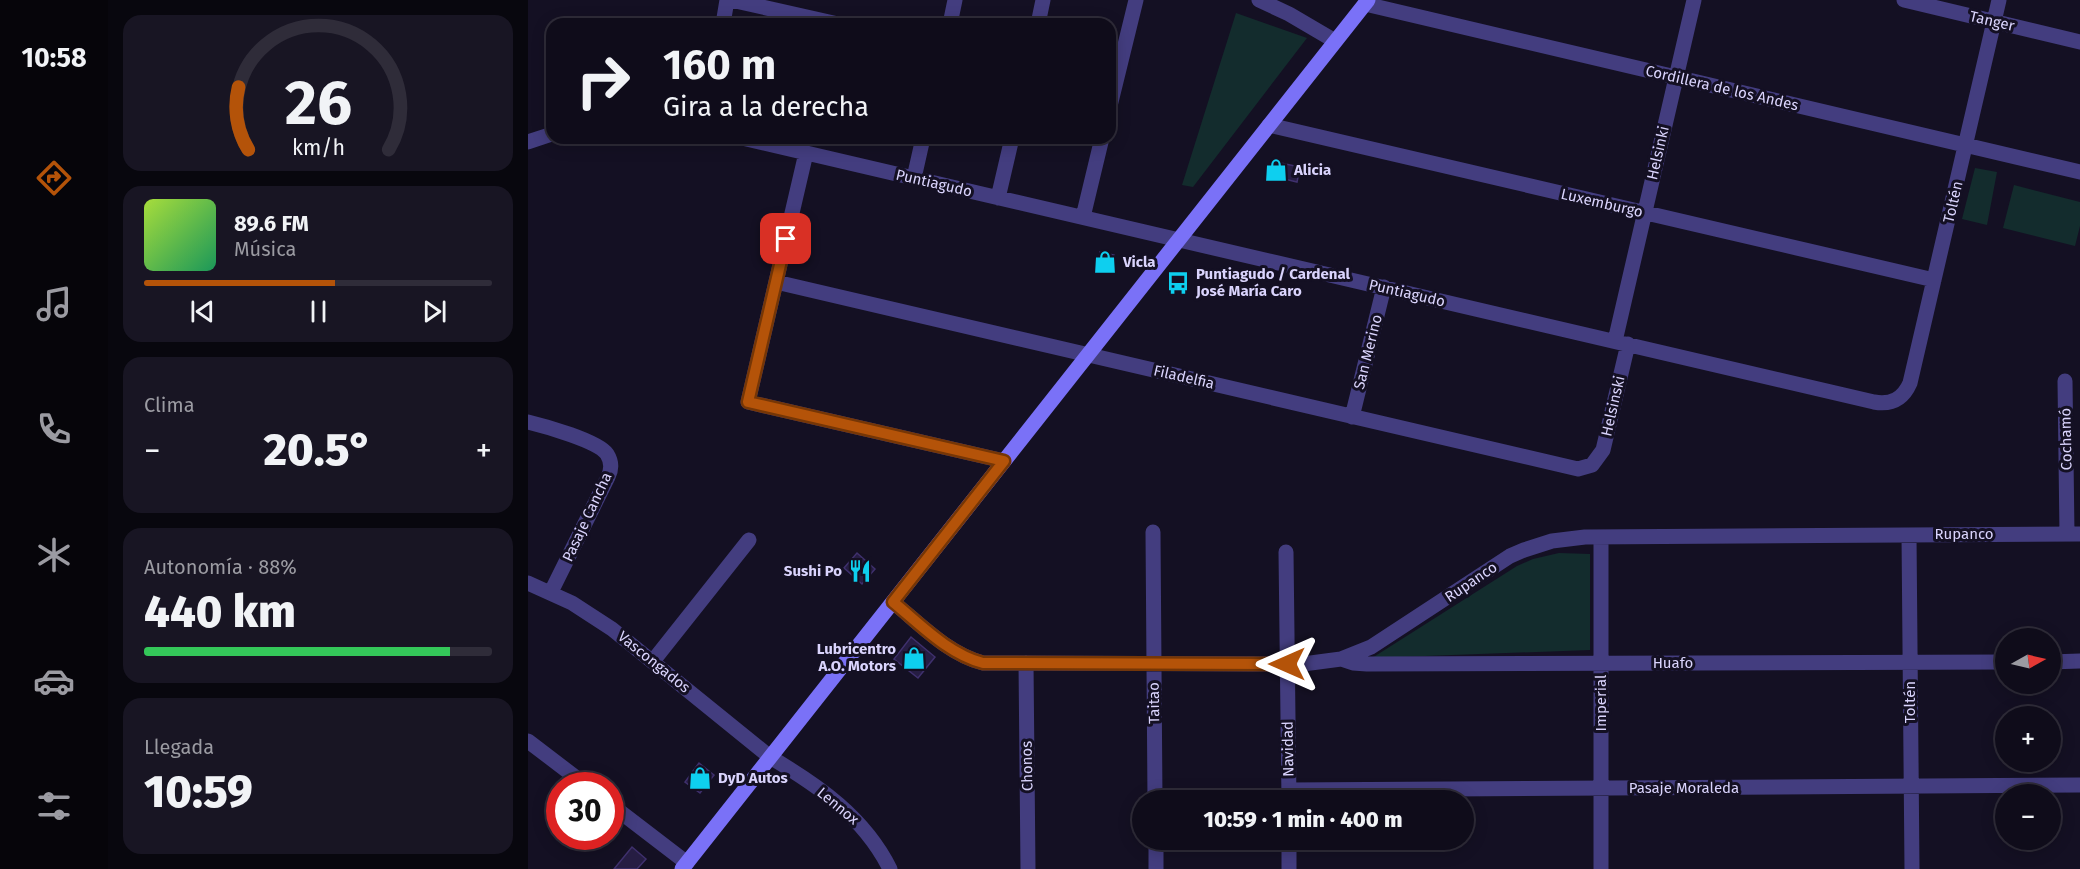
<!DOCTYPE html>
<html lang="es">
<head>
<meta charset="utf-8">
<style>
	:root { --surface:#0f0c1a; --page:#181523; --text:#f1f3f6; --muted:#9b9ba2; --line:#2f2c39; --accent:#b45309 }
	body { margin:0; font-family:"Fira Sans",sans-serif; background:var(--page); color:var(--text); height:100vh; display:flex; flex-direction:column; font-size:22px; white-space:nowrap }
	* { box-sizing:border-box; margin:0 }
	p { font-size:20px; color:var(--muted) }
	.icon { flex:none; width:33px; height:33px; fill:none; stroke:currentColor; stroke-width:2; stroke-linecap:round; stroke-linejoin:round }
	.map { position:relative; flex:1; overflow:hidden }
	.side { display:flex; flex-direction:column; gap:15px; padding:15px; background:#08070e; width:420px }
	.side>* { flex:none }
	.hud { position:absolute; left:18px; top:18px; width:570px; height:126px; border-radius:18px; box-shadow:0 3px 15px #0003,0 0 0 2px var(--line); background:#0f0c1a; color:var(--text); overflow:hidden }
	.needle { width:39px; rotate:82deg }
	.buttons { position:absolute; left:1467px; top:628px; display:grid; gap:12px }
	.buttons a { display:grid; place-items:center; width:66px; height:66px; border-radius:50%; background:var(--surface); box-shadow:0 3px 15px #0003,0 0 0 2px var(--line); font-size:30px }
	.speed { position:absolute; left:18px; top:772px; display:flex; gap:12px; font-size:30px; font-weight:700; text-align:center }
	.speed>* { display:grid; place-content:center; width:78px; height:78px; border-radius:50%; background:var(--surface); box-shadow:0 3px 15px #0003,0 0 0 2px var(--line); line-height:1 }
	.speed .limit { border:9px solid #d22; background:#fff; color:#111 }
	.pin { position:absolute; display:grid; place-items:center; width:51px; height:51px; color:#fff; margin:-26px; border-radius:12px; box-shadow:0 3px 9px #0006 }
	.me { position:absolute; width:66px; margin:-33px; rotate:270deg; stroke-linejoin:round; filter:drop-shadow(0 0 4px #0008) }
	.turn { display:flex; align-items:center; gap:21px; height:126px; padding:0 18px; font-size:27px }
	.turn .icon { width:78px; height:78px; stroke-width:2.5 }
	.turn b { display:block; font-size:42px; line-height:51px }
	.big { font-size:45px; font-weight:800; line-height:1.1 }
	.side .tile { flex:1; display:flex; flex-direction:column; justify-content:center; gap:9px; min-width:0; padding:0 21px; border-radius:18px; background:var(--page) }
	.side .dial { align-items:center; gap:0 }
	.dial svg { height:156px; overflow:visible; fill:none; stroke:var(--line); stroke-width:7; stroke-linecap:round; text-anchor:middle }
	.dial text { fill:var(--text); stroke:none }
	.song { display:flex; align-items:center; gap:18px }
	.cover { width:72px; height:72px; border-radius:9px; background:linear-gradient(135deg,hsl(80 70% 55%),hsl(150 70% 35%)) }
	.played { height:6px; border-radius:3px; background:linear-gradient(90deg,var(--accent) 55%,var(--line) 55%) }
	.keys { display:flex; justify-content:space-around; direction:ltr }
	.heat { display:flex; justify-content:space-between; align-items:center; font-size:33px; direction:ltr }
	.charge { height:9px; border-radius:4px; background:linear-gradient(90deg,#34c759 88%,var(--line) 0) }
	.trip { position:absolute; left:604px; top:790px; width:342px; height:60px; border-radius:30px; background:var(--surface); box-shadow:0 3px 15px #0003,0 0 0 2px var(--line); font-weight:800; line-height:60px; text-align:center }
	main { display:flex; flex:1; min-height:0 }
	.dock { display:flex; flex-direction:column; width:108px; justify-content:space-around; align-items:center; background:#06050a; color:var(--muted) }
	.dock .icon { width:42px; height:42px }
	.dock .current { color:var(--accent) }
	.dock b { font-size:27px; color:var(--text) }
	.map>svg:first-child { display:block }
	.green { fill:#132c2d }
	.building { fill:#261d43; stroke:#3f306d; stroke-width:1.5 }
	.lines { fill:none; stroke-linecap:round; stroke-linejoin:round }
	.minor { stroke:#433d7f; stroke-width:15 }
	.secondary { stroke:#7a71f7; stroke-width:15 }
	.route-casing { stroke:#753606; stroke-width:15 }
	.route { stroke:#b45309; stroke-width:10 }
	.labels { text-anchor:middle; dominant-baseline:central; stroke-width:6; stroke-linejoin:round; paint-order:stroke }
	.street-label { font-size:15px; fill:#dad4fd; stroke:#141023 }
	.poi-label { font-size:15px; font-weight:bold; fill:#dad4fd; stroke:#141023; text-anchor:start }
</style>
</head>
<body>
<main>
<nav class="dock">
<b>10:58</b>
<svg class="icon current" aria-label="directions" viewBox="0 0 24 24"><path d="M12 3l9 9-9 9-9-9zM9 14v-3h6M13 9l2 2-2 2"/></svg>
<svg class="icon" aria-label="music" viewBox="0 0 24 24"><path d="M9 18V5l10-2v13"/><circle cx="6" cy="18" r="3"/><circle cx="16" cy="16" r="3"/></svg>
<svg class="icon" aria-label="phone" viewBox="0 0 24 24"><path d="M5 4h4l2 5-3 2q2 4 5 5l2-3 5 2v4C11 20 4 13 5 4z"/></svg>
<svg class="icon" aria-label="climate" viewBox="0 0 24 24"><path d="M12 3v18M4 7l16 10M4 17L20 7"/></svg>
<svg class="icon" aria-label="car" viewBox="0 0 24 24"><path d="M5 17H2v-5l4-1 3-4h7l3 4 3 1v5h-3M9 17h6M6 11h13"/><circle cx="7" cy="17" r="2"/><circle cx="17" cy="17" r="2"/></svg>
<svg class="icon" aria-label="filters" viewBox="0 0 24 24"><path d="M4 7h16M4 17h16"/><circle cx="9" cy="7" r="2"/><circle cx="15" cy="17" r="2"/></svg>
</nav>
<section class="side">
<div class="tile dial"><svg viewBox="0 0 100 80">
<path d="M14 69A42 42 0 1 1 86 69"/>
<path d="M14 69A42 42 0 0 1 9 37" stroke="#b45309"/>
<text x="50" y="56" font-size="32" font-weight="700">26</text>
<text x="50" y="72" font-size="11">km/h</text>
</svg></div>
<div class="tile">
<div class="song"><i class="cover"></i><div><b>89.6 FM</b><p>Música</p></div></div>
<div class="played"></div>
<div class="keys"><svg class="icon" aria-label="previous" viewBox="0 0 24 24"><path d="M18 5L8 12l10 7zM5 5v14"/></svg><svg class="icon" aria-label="pause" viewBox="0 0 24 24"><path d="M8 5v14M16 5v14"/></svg><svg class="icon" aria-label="next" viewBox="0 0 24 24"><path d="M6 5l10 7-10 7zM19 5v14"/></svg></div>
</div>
<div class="tile"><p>Clima</p>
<div class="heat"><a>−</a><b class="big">20.5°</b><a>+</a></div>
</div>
<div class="tile"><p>Autonomía · 88%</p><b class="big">440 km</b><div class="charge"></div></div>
<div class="tile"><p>Llegada</p><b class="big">10:59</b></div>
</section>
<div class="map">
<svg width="1552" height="869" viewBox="0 0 1552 869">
	<rect width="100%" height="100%" fill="#141023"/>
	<path class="green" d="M708,13L779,38L665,187L654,185Z
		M1447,168L1469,172L1459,225L1434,219Z
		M1486,185L1552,202V226L1547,246L1475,228Z
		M1031,553L1062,554V650L844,658L989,566L1005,559Z"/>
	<path class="building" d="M748,162L772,167L769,182L740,175Z
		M572,252L586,255L583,272L569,269Z
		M329,553L347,569L334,584L316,568Z
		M383,637L407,657L390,678L366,659Z
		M171,763L186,775L172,793L157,782Z
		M104,847L118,859L109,869H86Z"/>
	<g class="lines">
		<path class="minor" d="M203,0L310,24
			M731,0L761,14L807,41
			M1376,0L1552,42
			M837,4L1552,172
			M195,24L199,0
			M422,24L427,0
			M510,24L515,0
			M582,106L608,0
			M741,125L1406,280
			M214,138L1346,402C1363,405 1375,399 1382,383L1471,0
			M0,142L24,134
			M278,153L220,402L476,461
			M386,178L395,138
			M470,198L484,138
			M555,217L574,138
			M248,282L1050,469L1064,465L1075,450L1100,344
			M1087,341L1166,0
			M1537,381L1539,534
			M824,417L856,287
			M0,422C17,426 70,441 79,454C84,462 84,469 80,477L23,592
			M625,532L627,801
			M1381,535L1384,869
			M758,552L761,801
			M0,583L44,603L84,629L242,757C291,786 336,817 362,869
			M365,602C392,624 420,654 455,663L775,664L813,659L843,647L982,556L996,550L1024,541L1057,537L1552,534
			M813,659L825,663L839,664L1478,662
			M125,661L221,540
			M1522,662L1552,661
			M498,663L500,869
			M0,741L59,786
			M761,790L1552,785
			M82,804L159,863
			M628,840V869
			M761,840V869
			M1073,869V537"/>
		<path class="secondary" d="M154,869L840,0"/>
	</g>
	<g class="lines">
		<g class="route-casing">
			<path id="route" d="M258,239L220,402L476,461L365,602C392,624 420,654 455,663L759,664"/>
		</g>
		<use href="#route" class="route"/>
	</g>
	<defs>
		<g id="shop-bare" transform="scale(1.8)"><path d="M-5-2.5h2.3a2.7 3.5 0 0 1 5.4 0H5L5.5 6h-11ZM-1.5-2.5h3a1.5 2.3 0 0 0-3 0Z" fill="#0ecfef" stroke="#141023" stroke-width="2.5" paint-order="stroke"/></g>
		<g id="bus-bare" transform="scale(1.8)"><path d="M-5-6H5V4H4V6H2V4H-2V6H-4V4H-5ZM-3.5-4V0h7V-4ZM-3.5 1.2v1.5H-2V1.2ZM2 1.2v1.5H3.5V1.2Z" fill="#0ecfef" stroke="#141023" stroke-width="2.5" paint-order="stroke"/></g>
		<g id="restaurant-bare" transform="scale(1.8)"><path d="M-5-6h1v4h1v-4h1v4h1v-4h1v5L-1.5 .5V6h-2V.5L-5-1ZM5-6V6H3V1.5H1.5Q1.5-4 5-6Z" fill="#0ecfef" stroke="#141023" stroke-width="2.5" paint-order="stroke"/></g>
	</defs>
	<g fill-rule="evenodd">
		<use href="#shop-bare" x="748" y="170"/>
		<use href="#shop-bare" x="577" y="262"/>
		<use href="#bus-bare" x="650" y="283"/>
		<use href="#restaurant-bare" x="332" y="571"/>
		<use href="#shop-bare" x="386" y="658"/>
		<use href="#shop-bare" x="172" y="778"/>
	</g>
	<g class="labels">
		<g class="street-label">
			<text transform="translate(1464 21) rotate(13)">Tanger</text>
			<text transform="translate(1194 88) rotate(13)">Cordillera de los Andes</text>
			<text transform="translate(1130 153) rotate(-77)">Helsinki</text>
			<text transform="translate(406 183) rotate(13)">Puntiagudo</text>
			<text transform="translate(1425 202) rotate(-77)">Toltén</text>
			<text transform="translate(1074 203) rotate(13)">Luxemburgo</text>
			<text transform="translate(879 293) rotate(13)">Puntiagudo</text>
			<text transform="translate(840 352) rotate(-76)">San Merino</text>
			<text transform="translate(656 377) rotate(13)">Filadelfia</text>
			<text transform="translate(1085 406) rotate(-77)">Helsinski</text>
			<text transform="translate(1538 439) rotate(-91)">Cochamó</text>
			<text transform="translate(59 517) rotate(-65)">Pasaje Cancha</text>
			<text x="1436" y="534">Rupanco</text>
			<text transform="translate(943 582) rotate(-34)">Rupanco</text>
			<text transform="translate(126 662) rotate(39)">Vascongados</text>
			<text x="1145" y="663">Huafo</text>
			<text transform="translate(1382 702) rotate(-90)">Toltén</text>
			<text transform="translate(626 703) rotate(-91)">Taitao</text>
			<text transform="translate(1073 703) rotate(-90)">Imperial</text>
			<text transform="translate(760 749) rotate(-91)">Navidad</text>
			<text transform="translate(499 766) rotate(-91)">Chonos</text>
			<text x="1156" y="788">Pasaje Moraleda</text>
			<text transform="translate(310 806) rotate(40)">Lennox</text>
		</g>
		<g class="poi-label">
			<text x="766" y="170">Alicia</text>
			<text x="595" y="262">Vicla</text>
			<text x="668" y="274">Puntiagudo / Cardenal<tspan x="668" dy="17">José María Caro</tspan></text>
			<text x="314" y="571" text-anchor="end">Sushi Po</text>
			<text x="368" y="649" text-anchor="end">Lubricentro<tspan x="368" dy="17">A.O. Motors</tspan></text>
			<text x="190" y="778">DyD Autos</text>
		</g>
	</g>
</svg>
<div class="buttons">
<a><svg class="needle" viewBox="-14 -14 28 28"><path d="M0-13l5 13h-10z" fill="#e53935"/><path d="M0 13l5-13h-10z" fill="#9b9ba2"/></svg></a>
<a>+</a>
<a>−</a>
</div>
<div class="speed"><div class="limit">30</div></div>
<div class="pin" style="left:258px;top:239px;background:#d93025"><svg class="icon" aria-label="arrive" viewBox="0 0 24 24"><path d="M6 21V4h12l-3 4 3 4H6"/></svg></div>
<svg class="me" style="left:759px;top:664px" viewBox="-20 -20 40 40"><path d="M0-17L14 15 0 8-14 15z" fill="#b45309" stroke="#fff" stroke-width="4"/></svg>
<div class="trip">10:59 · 1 min · 400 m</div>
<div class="hud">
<div class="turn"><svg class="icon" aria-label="right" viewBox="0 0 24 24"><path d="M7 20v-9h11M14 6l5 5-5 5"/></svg><div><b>160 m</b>Gira a la derecha</div></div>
</div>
</div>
</main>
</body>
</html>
